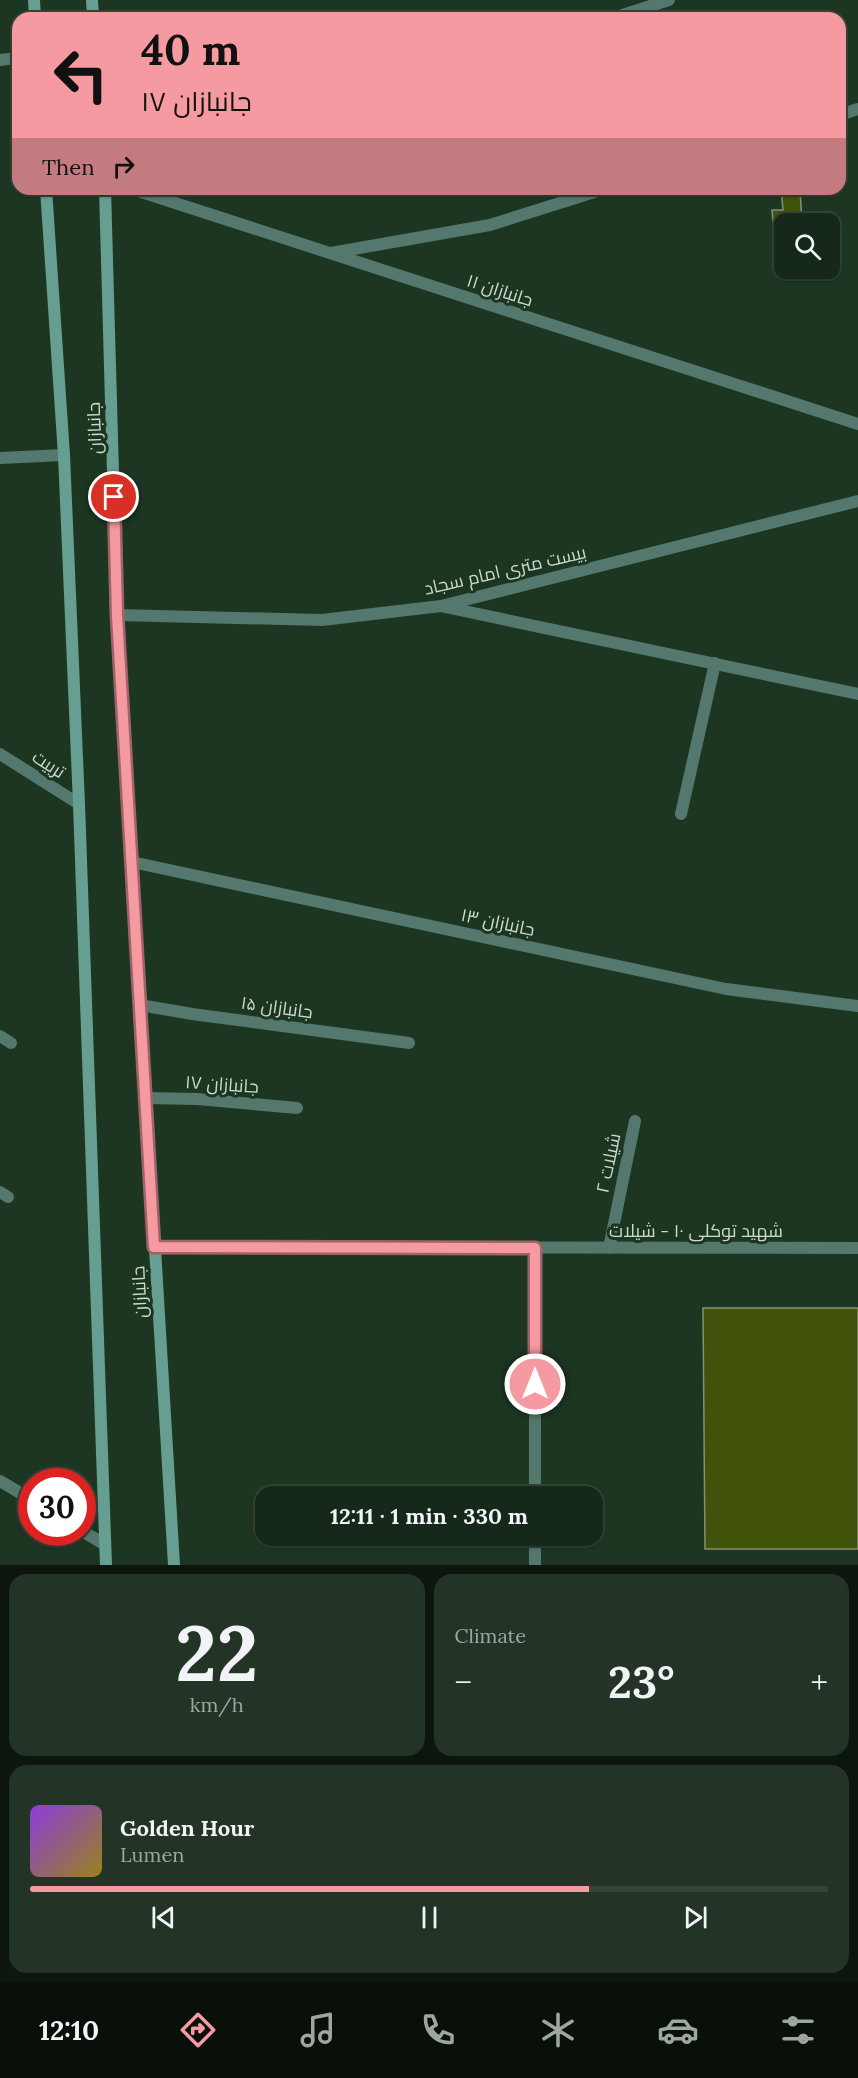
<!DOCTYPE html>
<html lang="en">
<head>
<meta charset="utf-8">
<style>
	:root { --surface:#16281a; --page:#233427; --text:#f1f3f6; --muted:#9ea6a2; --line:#354439; --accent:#f49aa0 }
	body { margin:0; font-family:Lora,Cairo,serif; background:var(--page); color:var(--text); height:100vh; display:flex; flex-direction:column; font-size:22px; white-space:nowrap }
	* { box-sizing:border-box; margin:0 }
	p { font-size:20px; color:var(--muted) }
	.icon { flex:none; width:33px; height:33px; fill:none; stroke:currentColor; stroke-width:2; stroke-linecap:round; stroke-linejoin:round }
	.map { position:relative; height:1565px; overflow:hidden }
	.drawer { display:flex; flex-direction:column; gap:9px; padding:9px; background:#0c160e; flex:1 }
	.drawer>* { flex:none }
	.top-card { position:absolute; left:12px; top:12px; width:834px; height:183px; border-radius:18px; box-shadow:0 2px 4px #0004,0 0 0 2px var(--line); background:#f49aa0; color:#111; overflow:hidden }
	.fabs { position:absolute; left:774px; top:213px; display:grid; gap:12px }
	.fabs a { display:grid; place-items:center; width:66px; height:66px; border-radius:12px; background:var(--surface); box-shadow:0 2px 4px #0004,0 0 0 2px var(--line); font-size:30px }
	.speed { position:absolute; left:18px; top:1468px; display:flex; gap:12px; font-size:30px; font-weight:700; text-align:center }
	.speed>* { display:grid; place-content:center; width:78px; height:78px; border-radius:50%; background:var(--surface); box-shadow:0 2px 4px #0004,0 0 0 2px var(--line); line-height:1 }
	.speed .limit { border:9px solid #d22; background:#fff; color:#111 }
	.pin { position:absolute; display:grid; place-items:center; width:51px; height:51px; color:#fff; margin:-26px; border:3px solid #fff; border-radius:50%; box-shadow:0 2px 6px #0007 }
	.me { position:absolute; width:66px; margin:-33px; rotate:0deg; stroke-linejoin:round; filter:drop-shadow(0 0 4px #0008) }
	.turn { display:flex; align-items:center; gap:21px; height:126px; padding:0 30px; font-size:27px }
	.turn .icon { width:78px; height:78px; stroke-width:2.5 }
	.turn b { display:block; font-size:42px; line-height:51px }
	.then { display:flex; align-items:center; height:57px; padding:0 30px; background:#0003; gap:12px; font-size:22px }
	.big { font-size:45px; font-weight:700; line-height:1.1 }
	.drawer .card { flex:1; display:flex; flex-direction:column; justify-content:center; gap:9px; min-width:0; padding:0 21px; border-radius:18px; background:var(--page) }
	.drawer .dial { align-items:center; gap:0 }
	.dial b { font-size:78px; line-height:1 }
	.song { display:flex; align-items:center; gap:18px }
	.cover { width:72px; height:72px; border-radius:9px; background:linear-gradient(135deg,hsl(270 70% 55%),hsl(50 70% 35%)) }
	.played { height:6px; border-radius:3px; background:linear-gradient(90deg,var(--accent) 70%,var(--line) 70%) }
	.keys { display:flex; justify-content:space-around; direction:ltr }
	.heat { display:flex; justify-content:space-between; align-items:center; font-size:33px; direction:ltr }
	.drawer .tiles { flex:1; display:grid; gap:9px; grid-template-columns:1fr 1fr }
	.card:last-child { grid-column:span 2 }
	.trip { position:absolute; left:255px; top:1486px; width:348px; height:60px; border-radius:18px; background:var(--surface); box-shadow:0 2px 4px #0004,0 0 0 2px var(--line); font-weight:700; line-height:60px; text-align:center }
	.menu { display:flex; height:96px; justify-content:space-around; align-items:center; background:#09100a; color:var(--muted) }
	.menu .icon { width:42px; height:42px }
	.menu .current { color:var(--accent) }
	.menu b { font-size:27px; color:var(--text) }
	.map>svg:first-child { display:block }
	.building { fill:#41520a; stroke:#869071; stroke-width:1.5 }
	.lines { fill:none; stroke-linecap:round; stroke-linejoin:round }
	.street { stroke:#54776e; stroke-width:12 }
	.secondary { stroke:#669f91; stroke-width:12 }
	.route-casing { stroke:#9f6468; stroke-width:15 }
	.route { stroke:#f49aa0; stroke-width:10 }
	.labels { text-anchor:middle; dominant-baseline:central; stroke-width:6; stroke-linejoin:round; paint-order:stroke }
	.street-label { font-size:18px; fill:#cddccf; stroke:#1d3622 }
</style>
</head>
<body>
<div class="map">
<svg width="858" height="1565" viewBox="0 0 858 1565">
	<rect width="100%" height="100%" fill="#1d3622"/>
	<path class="building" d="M781,189H800L802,224H784V246H775L772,210H783Z
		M703,1308H858V1549H705Z"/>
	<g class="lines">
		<path class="street" d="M613,18L669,0
			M0,60L18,58
			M840,115L858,109
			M132,189L858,424
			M331,253L490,225L604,189
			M0,458L64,455
			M445,607L858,694
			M117,615L322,620L441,606L858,501
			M0,754L79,804
			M681,814L715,663
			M132,862L726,989L858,1006
			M140,1005L192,1014L409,1043
			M0,1036L11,1043
			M146,1098L197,1099L297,1108
			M0,1192L8,1197
			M155,1247L858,1248
			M535,1248V1497
			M609,1248L635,1121
			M0,1481L32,1500
			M82,1531L104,1544
			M535,1536V1565"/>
		<path class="secondary" d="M34,0L35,18
			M92,0L93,18
			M46,189L64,455L79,804L106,1565
			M105,189L117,615L174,1565"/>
	</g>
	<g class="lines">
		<g class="route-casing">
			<path id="route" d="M114,497L117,615L154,1247L535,1248V1384"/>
		</g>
		<use href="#route" class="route"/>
	</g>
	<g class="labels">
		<g class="street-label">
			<text transform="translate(500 290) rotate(18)">جانبازان ۱۱</text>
			<text transform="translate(94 428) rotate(-92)">جانبازان</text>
			<text transform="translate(505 570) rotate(-13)">بیست متری امام سجاد</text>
			<text transform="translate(49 764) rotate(33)">تربیت</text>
			<text transform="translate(498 922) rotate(12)">جانبازان ۱۳</text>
			<text transform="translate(277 1007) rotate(8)">جانبازان ۱۵</text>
			<text transform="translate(222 1084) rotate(4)">جانبازان ۱۷</text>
			<text transform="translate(608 1163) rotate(-78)">شیلات ۲</text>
			<text x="696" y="1230">شهید توکلی ۱۰ - شیلات</text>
			<text transform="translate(139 1292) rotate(-93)">جانبازان</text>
		</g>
	</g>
</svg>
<div class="fabs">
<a><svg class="icon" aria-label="search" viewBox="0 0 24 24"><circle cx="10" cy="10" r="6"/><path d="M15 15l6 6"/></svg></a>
</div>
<div class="speed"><div class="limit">30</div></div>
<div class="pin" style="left:114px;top:497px;background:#d93025"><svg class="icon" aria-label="arrive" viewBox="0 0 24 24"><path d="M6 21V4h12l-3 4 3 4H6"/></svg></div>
<svg class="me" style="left:535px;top:1384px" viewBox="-20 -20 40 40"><circle r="17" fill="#f49aa0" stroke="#fff" stroke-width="3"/><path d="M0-11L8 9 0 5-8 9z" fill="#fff"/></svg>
<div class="trip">12:11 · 1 min · 330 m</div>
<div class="top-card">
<div class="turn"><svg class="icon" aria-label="left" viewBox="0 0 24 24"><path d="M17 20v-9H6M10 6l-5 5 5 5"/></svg><div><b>40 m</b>جانبازان ۱۷</div></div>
<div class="then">Then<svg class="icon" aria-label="right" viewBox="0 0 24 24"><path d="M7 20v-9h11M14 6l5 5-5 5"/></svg></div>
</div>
</div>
<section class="drawer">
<div class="tiles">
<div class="card dial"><b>22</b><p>km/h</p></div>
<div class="card"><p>Climate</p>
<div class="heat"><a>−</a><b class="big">23°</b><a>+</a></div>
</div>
<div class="card">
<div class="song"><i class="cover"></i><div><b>Golden Hour</b><p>Lumen</p></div></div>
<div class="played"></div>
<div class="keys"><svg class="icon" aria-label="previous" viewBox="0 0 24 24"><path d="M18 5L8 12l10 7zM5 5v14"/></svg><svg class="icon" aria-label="pause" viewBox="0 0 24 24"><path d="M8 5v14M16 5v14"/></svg><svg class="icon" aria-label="next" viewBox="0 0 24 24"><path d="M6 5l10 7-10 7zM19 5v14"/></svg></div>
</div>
</div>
</section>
<nav class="menu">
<b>12:10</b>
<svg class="icon current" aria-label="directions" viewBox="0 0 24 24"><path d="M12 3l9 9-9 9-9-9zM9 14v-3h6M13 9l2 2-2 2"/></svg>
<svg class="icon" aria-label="music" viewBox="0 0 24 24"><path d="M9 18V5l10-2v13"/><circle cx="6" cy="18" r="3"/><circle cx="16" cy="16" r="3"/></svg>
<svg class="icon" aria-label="phone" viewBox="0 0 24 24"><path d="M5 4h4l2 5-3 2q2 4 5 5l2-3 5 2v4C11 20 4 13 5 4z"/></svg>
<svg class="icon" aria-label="climate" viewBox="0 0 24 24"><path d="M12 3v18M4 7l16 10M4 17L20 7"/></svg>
<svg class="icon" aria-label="car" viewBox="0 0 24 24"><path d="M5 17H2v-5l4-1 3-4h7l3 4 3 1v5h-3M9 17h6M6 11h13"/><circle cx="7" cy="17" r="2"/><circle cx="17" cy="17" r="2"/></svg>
<svg class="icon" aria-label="filters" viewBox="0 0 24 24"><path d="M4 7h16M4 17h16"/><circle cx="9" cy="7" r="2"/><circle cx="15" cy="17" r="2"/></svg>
</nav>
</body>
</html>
